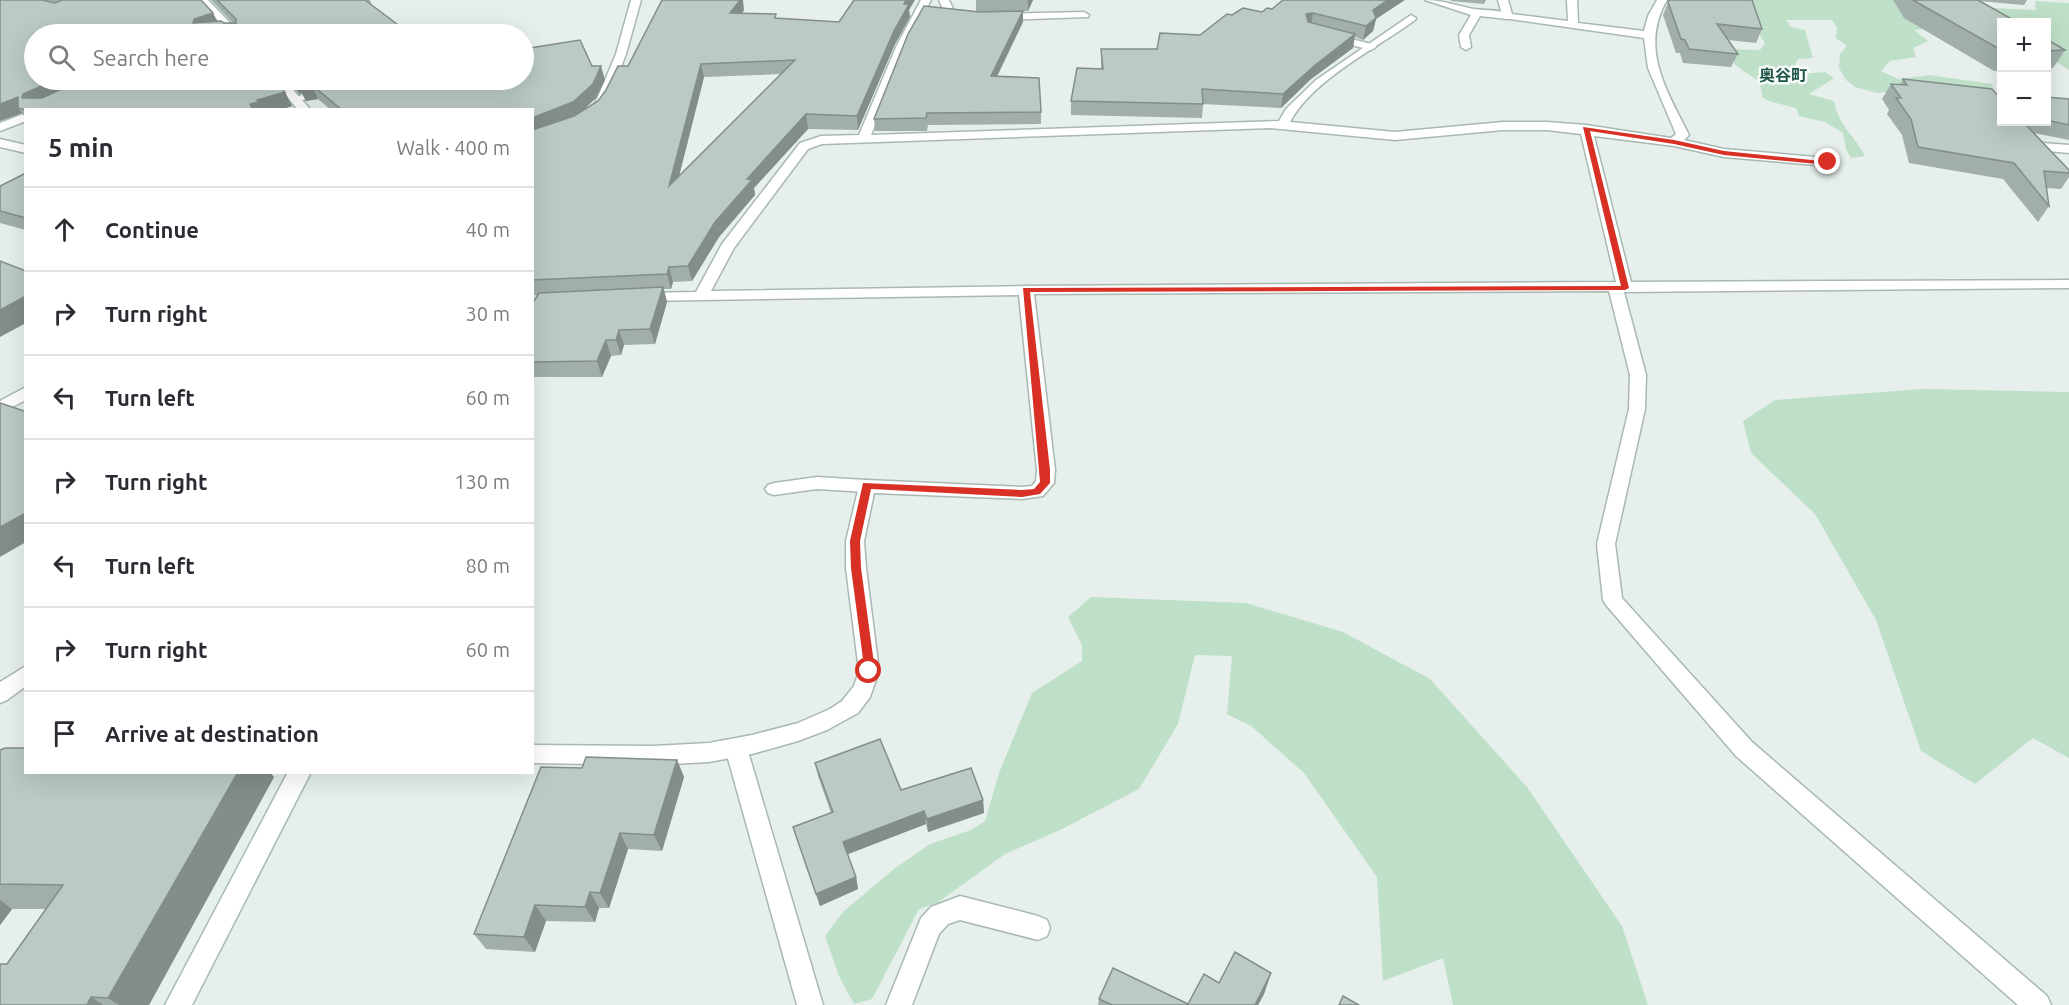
<!DOCTYPE html>
<html lang="en">
<head>
<meta charset="utf-8">
<style>
	:root { --surface:#fff; --page:#f7f7f7; --text:#2b2b33; --muted:#7c7c81; --line:#e1e1e2 }
	body { margin:0; font-family:Ubuntu,"Noto Sans JP",sans-serif; background:var(--page); color:var(--text) }
	.controls { position:absolute; right:18px; top:18px; display:grid; overflow:hidden; border-radius:0px; box-shadow:0 6px 24px #0002 }
	.controls button { width:54px; height:54px; display:grid; place-items:center; padding:0; border:0; border-bottom:2px solid var(--line); background:var(--surface); color:var(--text); font:30px sans-serif }
	.stop { position:absolute; width:18px; height:18px; margin:-14px; border:4px solid #d93025; border-radius:50%; background:#fff }
	.stop.end { background:#d93025; border-color:#fff; box-shadow:0 2px 6px #0008 }
	.list { margin:0; padding:0; list-style:none }
	h2 { display:flex; justify-content:space-between; align-items:center; height:78px; margin:0; padding:0 24px; font-size:26px }
	h2 small { font-size:20px; font-weight:400; color:var(--muted) }
	.list li { display:grid; grid-template-columns:39px 1fr auto; gap:18px; align-items:center; box-sizing:border-box; height:84px; padding:0 24px; border-top:2px solid var(--line) }
	.list b { display:block; font-size:22px; white-space:nowrap }
	.list em { font-size:20px; font-style:normal; color:var(--muted) }
	.icon { flex:none; width:33px; height:33px; fill:none; stroke:currentColor; stroke-width:2; stroke-linecap:round; stroke-linejoin:round }
	.map { position:relative; flex:none; width:2069px; height:1005px; overflow:hidden }
	.search { position:absolute; background:var(--surface); box-shadow:0 6px 24px #0002; left:24px; top:24px; width:510px; height:66px; display:flex; align-items:center; gap:15px; box-sizing:border-box; padding:0 21px; border-radius:33px; color:var(--muted); font-size:22px }
	.panel { position:absolute; background:var(--surface); box-shadow:0 6px 24px #0002; left:24px; top:108px; width:510px; height:666px; border-radius:0px }
	.map>svg:first-child { display:block }
	.green { fill:#bfe0c8 }
	.lines { fill:none; stroke-linecap:round; stroke-linejoin:round }
	.lane-casing { stroke:#a8b8b2; stroke-width:3 }
	.street-casing { stroke:#a8b8b2; stroke-width:3 }
	.secondary-casing { stroke:#a4bbb3; stroke-width:3 }
	.lane { fill:#fff; fill-rule:evenodd }
	.street { fill:#fff; fill-rule:evenodd }
	.secondary { fill:#fff; fill-rule:evenodd }
	.wall { fill:#a1aea9; fill-rule:evenodd }
	.shaded-wall { fill:#838d89 }
	.building { fill:#bbcac4; stroke:#838d89; stroke-width:1.5; fill-rule:evenodd }
	.route { fill:#d93025 }
	.labels { text-anchor:middle; stroke-width:5; stroke-linejoin:round; paint-order:stroke }
	.far-quarter-label { font-size:16px; font-weight:bold; fill:#1f5548; stroke:#f7fbf9 }
</style>
</head>
<body>
<div class="map">
<svg width="2069" height="1005" viewBox="0 0 2069 1005">
	<rect width="100%" height="100%" fill="#e6efeb"/>
	<g class="green">
		<path d="M1753,0h149l30,5 104,5 -1,-9 34,2v67l-22,-14 -1,-34h-44l-88,8 14,11 -15,7 3,9 -26,4 -9,10 17,8 32,-4 62,9 10,38 3,4 -106,-35 -22,2 -22,-6 -9,-7 -7,-12 1,-14 7,-8 -11,-8 1,-10 -5,-8h-46l5,7 14,3 8,28 -15,1 -4,9 8,6 23,-2 9,6 -25,16 25,7c5,26 19,32 31,55l-14,2 -5,-9 -3,-16 -18,-11 -26,-6 -3,-8 -24,-6 -10,-5c0,-23 -16,-20 -28,-34 -3,-4 -5,-10 -7,-14l33,1 5,-7 -20,-30z"/>
		<polygon points="1923,389 2069,392 2069,758 2033,738 1975,784 1921,751 1876,620 1815,514 1751,453 1743,421 1775,400"/>
		<polygon points="1091,597 1246,603 1343,632 1430,679 1527,787 1622,926 1648,1005 1453,1005 1443,958 1383,981 1377,877 1304,773 1251,726 1227,714 1232,656 1195,655 1178,724 1139,789 1060,830 1005,854 937,903 919,909 872,999 854,1004 839,976 825,936 843,912 894,869 930,844 971,830 985,821 999,773 1032,693 1082,661 1082,645 1068,617"/>
	</g>
	<g class="lines">
		<g class="lane-casing">
			<g id="lane">
				<path d="M1425,0c18,0 32,6 49,9 12,2 29,0 38,7l-5,3 -27,-3 -11,19 2,12 -5,3 -5,-3 -2,-12 12,-20z"/>
				<polygon points="1332,34 1375,45 1376,47 1371,50 1328,39 1328,35"/>
				<polygon points="347,80 363,80 300,101 292,101 290,99"/>
				<polygon points="817,477 866,480 872,482 875,486 872,490 866,492 817,489 774,495 768,493 765,489 768,485 774,483"/>
				<polygon points="736,739 744,741 747,748 823,1005 797,1005 725,748 728,741"/>
				<polygon points="960,896 1038,916 1047,920 1050,928 1047,936 1038,940 960,920 948,924 939,934 912,1005 886,1005 921,918 931,907"/>
			</g>
		</g>
		<g class="street-casing">
			<g id="street">
				<polygon points="631,0 641,0 626,54 606,106 600,110 596,108 594,106 616,54"/>
				<path d="M921,0h10l-24,45 -36,90 408,-14 7,-12 30,-29 95,-65 5,3 -1,2c-38,28 -103,60 -125,102l105,10 108,-10h44l39,3 85,13 5,-4 -28,-66 -4,-30 -141,-20 -5,-18h10l4,14 56,7 -1,-21h10l1,23 66,8 4,-15 9,-16h10c-28,48 0,91 22,135l-5,5 40,9 104,9 6,4 -6,4 -104,-9 -50,-11 -80,-10 37,146 438,-2v8l-445,4 22,83 -1,34 -30,135 7,54 130,144 295,254 4,9h-33l-282,-249 -130,-151 -3,-5 -6,-56 32,-135 1,-34 -21,-84 -575,3 21,176 -1,13 -11,13 -21,3 -148,-6 -10,48 2,27 13,103 -9,26 -12,16 -31,17 -29,11 -46,13 -43,8 -56,3 -121,-2v-18l121,1 56,-3 43,-8 46,-12 32,-14 12,-8 12,-15 5,-15 -13,-103v-27l14,-59 6,-2 156,7 10,-1 4,-5 1,-11 -18,-175 -377,6 -7,-4 7,-4 54,-1 26,-48 78,-101 21,-7 38,-1 38,-90zM1270,128l125,12 108,-10h44l34,4 35,148 -590,4 -315,5 23,-43 74,-99 14,-5z"/>
				<polygon points="939,0 949,0 954,11 972,16 967,19 946,16"/>
				<polygon points="1084,12 1089,15 1088,17 1000,20 995,17 1000,14"/>
				<polygon points="26,113 26,121 0,131 0,123"/>
				<polygon points="0,139 26,145 26,153 0,147"/>
				<polygon points="2042,143 2069,145 2069,153 2038,150 2036,147 2038,144"/>
				<polygon points="26,387 26,400 0,413 0,401"/>
				<polygon points="26,666 26,686 7,700 0,703 0,682"/>
			</g>
		</g>
		<g class="secondary-casing">
			<g id="secondary">
				<polygon points="197,0 208,0 241,34 231,34"/>
				<polygon points="273,80 284,80 311,110 298,110"/>
				<polygon points="288,772 311,772 192,1005 165,1005"/>
			</g>
		</g>
		<use href="#lane" class="lane"/>
		<use href="#street" class="street"/>
		<use href="#secondary" class="secondary"/>
	</g>
	<g class="wall">
		<polygon points="0,0 201,0 217,21 224,23 233,23 211,0 370,0 372,6 410,34 34,34 34,80 285,92 292,106 280,110 26,110 26,119 22,113 0,121"/>
		<polygon points="976,0 1033,0 1028,11 1023,11 1023,22 997,77 1041,112 1041,124 928,125 927,131 875,131 874,119 976,11"/>
		<polygon points="1283,0 1376,19 1373,31 1363,40 1355,37 1353,48 1311,79 1281,108 1203,104 1202,118 1071,115 1071,101 1101,69 1101,49 1157,49 1200,35 1232,15 1262,12 1272,9"/>
		<polygon points="1451,0 1486,0 1484,4 1451,1"/>
		<polygon points="1669,0 1762,29 1756,43 1728,40 1738,54 1731,67 1683,63 1680,53 1676,53 1663,15"/>
		<polygon points="1893,0 2027,0 2024,5 1979,1 2001,22 2001,71 1994,71 1904,18"/>
		<path d="M744,10l-2,4 35,4 62,4 70,-12 1,7 -15,27 -37,86 -50,-1 -54,59 1,7 -36,42 -27,44 -19,1 -2,7h-7l3,13 -12,42 -31,1 -3,10 -10,1 -9,21h-70v-73l5,-8 -5,-2v-184h-201l-13,-11 -12,2 -4,-8 -3,1 -12,-14h237l68,-14 13,14 -9,18 -13,12 15,-9 30,-35zM781,74l-102,102 25,-99z"/>
		<polygon points="2046,39 2065,50 2053,68 2046,69"/>
		<polygon points="1903,79 2001,122 2046,122 2046,97 2069,99 2069,140 2034,133 2069,170 2069,177 2061,189 2046,188 2049,206 2038,222 2003,179 1909,163 1902,135 1887,114 1889,110 1882,99 1891,84 1900,85"/>
		<polygon points="26,173 26,230 0,223 0,186"/>
		<polygon points="0,750 274,777 149,1005 0,1005 7,964 46,909 12,909 0,925"/>
		<polygon points="677,760 684,777 662,851 628,849 609,908 599,908 595,922 546,921 535,952 486,949 474,934 582,768"/>
		<polygon points="815,763 901,790 983,800 984,813 928,832 926,824 847,854 856,877 858,889 820,906 793,827 831,813 818,776"/>
		<polygon points="1271,973 1264,994 1258,1005 1098,1005 1099,999 1188,1004 1219,983"/>
	</g>
	<g class="shaded-wall">
		<polygon points="740,0 743,0 744,10 733,26 730,13"/>
		<polygon points="906,0 915,0 909,10 910,17 895,44 858,130 857,116"/>
		<polygon points="1028,0 1033,0 1028,11"/>
		<polygon points="1388,0 1405,0 1376,19 1373,31 1363,40 1366,26 1373,10"/>
		<polygon points="1023,11 1023,22 991,88 991,76"/>
		<polygon points="213,13 220,26 193,23 194,19"/>
		<polygon points="1313,13 1311,26 1304,28 1306,14"/>
		<polygon points="1355,34 1353,48 1311,79 1281,108 1283,94 1314,66"/>
		<polygon points="701,64 704,77 673,200 669,186"/>
		<polygon points="601,66 605,80 596,98 577,116 532,134 532,118"/>
		<polygon points="55,80 93,80 32,110 22,98 23,94"/>
		<polygon points="293,80 341,80 312,85 318,99 306,101 302,93 299,94"/>
		<polygon points="285,92 292,106 280,110 253,110 250,104 257,100"/>
		<polygon points="18,97 18,108 22,113 0,121 0,104"/>
		<polygon points="806,114 808,129 754,188 755,195 719,237 692,281 688,266 715,222 747,179"/>
		<polygon points="669,267 673,282 671,289 667,274"/>
		<polygon points="663,287 667,302 655,344 650,329"/>
		<polygon points="26,296 26,323 0,337 0,310"/>
		<polygon points="619,330 624,345 621,355 616,340"/>
		<polygon points="606,340 611,356 602,377 597,361"/>
		<polygon points="26,513 26,542 0,557 0,527"/>
		<polygon points="677,760 684,777 662,851 654,835"/>
		<polygon points="238,772 270,772 274,777 149,1005 119,1005 108,998"/>
		<polygon points="983,800 984,813 928,832 927,819"/>
		<polygon points="924,811 926,824 846,855 843,842"/>
		<polygon points="620,833 628,849 609,908 600,893"/>
		<polygon points="856,877 858,889 820,906 816,894"/>
		<polygon points="590,892 599,908 595,922 585,907"/>
		<polygon points="0,900 12,909 0,925"/>
		<polygon points="535,905 546,921 535,952 524,937"/>
		<polygon points="1271,973 1264,994 1258,1005 1255,1005"/>
		<polygon points="91,997 103,1005 87,1005"/>
	</g>
	<g class="building">
		<polygon points="0,0 42,0 55,3 62,0 201,0 213,13 194,19 193,23 221,21 224,23 236,23 236,19 217,0 365,0 410,34 34,34 34,80 55,80 23,94 22,98 42,98 81,80 274,80 285,92 257,100 259,102 250,104 253,110 26,110 18,108 18,97 0,104"/>
		<path d="M662,0h78l-10,13 46,1 -1,4 64,4 15,-22h52l-2,4h5l-15,27 -37,85 -51,-2 -59,65 5,1 -37,42 -27,44 -19,1 -2,7 -135,6v-150l42,-14 24,-15 8,-11 12,-24h10zM795,60l-126,126 32,-122z"/>
		<polygon points="1283,0 1388,0 1373,10 1376,18 1366,26 1313,13 1306,14 1308,22 1355,34 1314,66 1283,94 1202,89 1203,104 1071,101 1077,68 1103,69 1101,49 1157,49 1160,33 1200,35 1227,14 1232,15 1243,8 1262,12 1267,8 1272,9"/>
		<polygon points="1669,0 1752,0 1762,29 1717,24 1738,54 1689,49 1685,40 1681,39 1668,2"/>
		<polygon points="1913,0 1978,0 2017,22 2001,22 2001,50"/>
		<polygon points="924,6 980,12 1023,11 991,76 1039,78 1041,112 927,113 926,118 874,119 908,34"/>
		<polygon points="2046,39 2065,50 2046,51"/>
		<polygon points="580,40 592,66 601,66 593,84 573,102 532,118 532,110 342,110 312,85 300,88 324,80 524,80 524,49"/>
		<polygon points="1903,79 1992,89 2001,99 2001,122 2023,122 2069,170 2069,173 2044,171 2049,206 2014,163 1918,147 1911,119 1896,98 1901,98 1891,84 1907,85"/>
		<polygon points="2046,97 2069,99 2069,125 2046,120"/>
		<polygon points="26,173 26,218 0,211 0,186"/>
		<polygon points="0,261 26,271 26,296 0,310"/>
		<polygon points="663,287 650,329 619,330 616,340 606,340 597,361 532,362 532,304 539,293"/>
		<polygon points="0,403 24,411 26,410 26,513 0,527"/>
		<polygon points="880,739 901,790 971,768 983,800 927,819 924,811 843,842 856,877 816,894 793,827 833,812 815,763"/>
		<polygon points="5,748 26,748 26,772 238,772 108,998 91,997 87,1005 0,1005 0,964 7,964 63,885 0,884 0,750"/>
		<polygon points="586,757 677,760 654,835 620,833 600,893 590,892 585,907 535,905 524,937 474,934 541,767 582,768"/>
		<polygon points="1235,952 1271,973 1255,1005 1112,1005 1099,999 1113,968 1188,1004 1204,974 1219,983"/>
		<polygon points="1343,996 1359,1005 1339,1005"/>
	</g>
	<polygon class="route" points="1583,127 1674,140 1724,151 1831,162 1828,165 1724,155 1674,144 1590,131 1629,288 1625,290 1030,292 1050,470 1050,483 1040,494 1022,497 871,489 860,541 861,568 875,671 869,676 865,674 851,568 850,541 863,483 1022,490 1034,489 1040,482 1023,288 1621,286"/>
	<g class="labels">
		<g class="far-quarter-label">
			<text x="1783" y="81">奥谷町</text>
		</g>
	</g>
</svg>
<div class="controls">
<button>+</button>
<button>−</button>
</div>
<div class="stop" style="left:869px;top:671px"></div>
<div class="stop end" style="left:1828px;top:162px"></div>
<div class="search"><svg class="icon" aria-label="search" viewBox="0 0 24 24"><circle cx="10" cy="10" r="6"/><path d="M15 15l6 6"/></svg>Search here</div>
<section class="panel">
<h2>5 min<small>Walk · 400 m</small></h2>
<ul class="list">
<li><svg class="icon" aria-label="ahead" viewBox="0 0 24 24"><path d="M12 20V5M6 11l6-6 6 6"/></svg><div><b>Continue</b></div><em>40 m</em></li>
<li><svg class="icon" aria-label="right" viewBox="0 0 24 24"><path d="M7 20v-9h11M14 6l5 5-5 5"/></svg><div><b>Turn right</b></div><em>30 m</em></li>
<li><svg class="icon" aria-label="left" viewBox="0 0 24 24"><path d="M17 20v-9H6M10 6l-5 5 5 5"/></svg><div><b>Turn left</b></div><em>60 m</em></li>
<li><svg class="icon" aria-label="right" viewBox="0 0 24 24"><path d="M7 20v-9h11M14 6l5 5-5 5"/></svg><div><b>Turn right</b></div><em>130 m</em></li>
<li><svg class="icon" aria-label="left" viewBox="0 0 24 24"><path d="M17 20v-9H6M10 6l-5 5 5 5"/></svg><div><b>Turn left</b></div><em>80 m</em></li>
<li><svg class="icon" aria-label="right" viewBox="0 0 24 24"><path d="M7 20v-9h11M14 6l5 5-5 5"/></svg><div><b>Turn right</b></div><em>60 m</em></li>
<li><svg class="icon" aria-label="arrive" viewBox="0 0 24 24"><path d="M6 21V4h12l-3 4 3 4H6"/></svg><div><b>Arrive at destination</b></div></li>
</ul>
</section>
</div>
</body>
</html>
